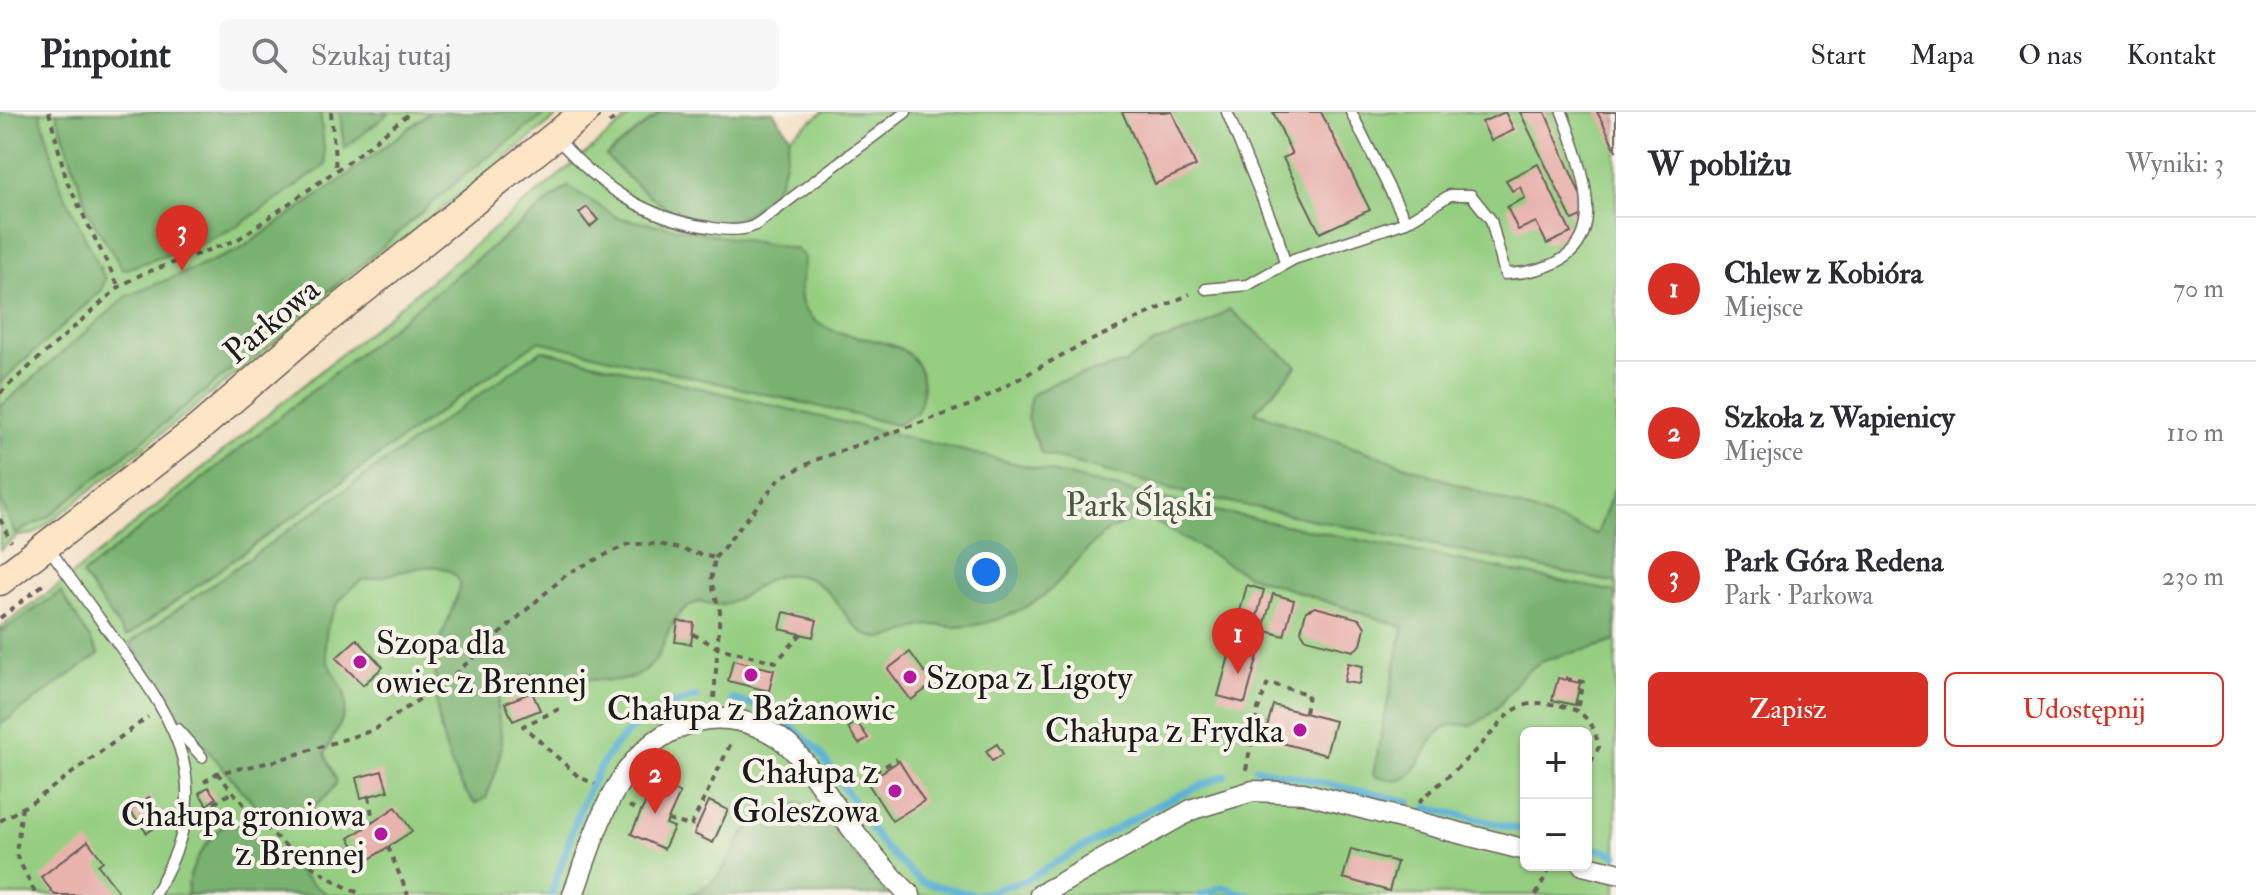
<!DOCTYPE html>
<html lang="pl">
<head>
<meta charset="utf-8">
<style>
	:root { --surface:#fff; --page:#f7f7f7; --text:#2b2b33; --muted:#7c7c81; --line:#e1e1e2; --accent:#d93025 }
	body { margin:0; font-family:"IM FELL Double Pica",serif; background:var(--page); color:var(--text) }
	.controls { position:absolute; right:24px; bottom:24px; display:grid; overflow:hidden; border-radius:12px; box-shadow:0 2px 6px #0004 }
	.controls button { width:72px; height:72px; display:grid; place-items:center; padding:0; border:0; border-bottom:2px solid var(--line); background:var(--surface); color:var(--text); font:40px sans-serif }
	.you { position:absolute; left:986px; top:460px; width:28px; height:28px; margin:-20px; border:6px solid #fff; border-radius:50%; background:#1a73e8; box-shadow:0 0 0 12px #1a73e833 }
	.badge { display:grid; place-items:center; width:52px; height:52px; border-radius:50%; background:var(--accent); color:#fff; font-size:26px; font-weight:700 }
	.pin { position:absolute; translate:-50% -66px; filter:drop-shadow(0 2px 4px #0008) }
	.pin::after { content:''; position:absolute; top:42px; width:28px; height:24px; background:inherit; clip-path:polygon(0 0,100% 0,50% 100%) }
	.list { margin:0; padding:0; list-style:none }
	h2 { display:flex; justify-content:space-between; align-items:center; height:104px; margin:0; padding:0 32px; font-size:34px }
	h2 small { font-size:26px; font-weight:400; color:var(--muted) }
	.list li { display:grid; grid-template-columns:52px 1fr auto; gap:24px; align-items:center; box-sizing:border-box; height:144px; padding:0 32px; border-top:2px solid var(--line) }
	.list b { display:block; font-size:30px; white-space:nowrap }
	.list p { margin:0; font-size:26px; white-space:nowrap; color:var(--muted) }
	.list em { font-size:26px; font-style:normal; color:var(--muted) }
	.actions { display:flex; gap:16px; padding:24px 32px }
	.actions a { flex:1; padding:18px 0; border:2px solid var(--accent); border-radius:12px; text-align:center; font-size:28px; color:var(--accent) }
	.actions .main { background:var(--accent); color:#fff }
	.icon { flex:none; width:44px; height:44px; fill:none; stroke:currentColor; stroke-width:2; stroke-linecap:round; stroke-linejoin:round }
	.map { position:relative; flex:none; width:1616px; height:783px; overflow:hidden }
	header { display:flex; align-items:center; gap:48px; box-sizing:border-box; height:112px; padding:0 40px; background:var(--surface); border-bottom:2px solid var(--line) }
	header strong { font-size:38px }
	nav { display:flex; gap:44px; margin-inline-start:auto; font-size:28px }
	.search { width:560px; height:72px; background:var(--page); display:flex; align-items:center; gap:20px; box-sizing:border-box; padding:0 28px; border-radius:12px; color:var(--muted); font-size:30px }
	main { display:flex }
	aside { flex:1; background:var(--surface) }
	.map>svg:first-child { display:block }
	.green { fill:#95ce81; stroke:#58754e; stroke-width:2; fill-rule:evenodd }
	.forest { fill:#78b16f; stroke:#4a6646; stroke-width:2 }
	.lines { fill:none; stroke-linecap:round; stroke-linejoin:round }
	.stream { stroke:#55aed2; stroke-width:7 }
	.building { fill:#e8b2ad }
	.lane-casing { stroke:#686158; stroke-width:13 }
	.street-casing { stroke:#686158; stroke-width:23 }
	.secondary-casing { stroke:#686158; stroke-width:31 }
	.path { stroke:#686158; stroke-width:4; stroke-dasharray:6 6; stroke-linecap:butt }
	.lane { stroke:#fff; stroke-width:10 }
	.street { stroke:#fff; stroke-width:20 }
	.secondary { stroke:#fde5c5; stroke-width:28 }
	.poi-dot { fill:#b5179e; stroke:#f7f3e8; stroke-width:3 }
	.labels { text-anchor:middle; stroke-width:8; stroke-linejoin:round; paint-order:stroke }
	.street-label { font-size:34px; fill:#1c1c1c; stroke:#f7f3e8 }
	.park-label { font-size:34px; fill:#465a3f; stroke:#f7f3e8 }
	.poi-label { font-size:34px; fill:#1c1c1c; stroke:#f7f3e8; text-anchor:end }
</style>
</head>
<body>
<header>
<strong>Pinpoint</strong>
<div class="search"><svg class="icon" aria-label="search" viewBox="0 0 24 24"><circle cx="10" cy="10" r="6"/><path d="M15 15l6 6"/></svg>Szukaj tutaj</div>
<nav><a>Start</a><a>Mapa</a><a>O nas</a><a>Kontakt</a></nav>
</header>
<main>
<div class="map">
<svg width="1616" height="783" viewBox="0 0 1616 783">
	<rect width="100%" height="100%" fill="#f7f3e8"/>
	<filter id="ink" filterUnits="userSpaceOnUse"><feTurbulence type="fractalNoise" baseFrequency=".0125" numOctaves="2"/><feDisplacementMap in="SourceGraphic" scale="16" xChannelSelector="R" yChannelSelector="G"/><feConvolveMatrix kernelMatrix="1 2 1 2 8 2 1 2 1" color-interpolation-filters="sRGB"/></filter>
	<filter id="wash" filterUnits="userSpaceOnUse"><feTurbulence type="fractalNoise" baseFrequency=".006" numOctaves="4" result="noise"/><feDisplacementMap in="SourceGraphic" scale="32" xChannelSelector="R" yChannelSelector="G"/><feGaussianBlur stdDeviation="1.8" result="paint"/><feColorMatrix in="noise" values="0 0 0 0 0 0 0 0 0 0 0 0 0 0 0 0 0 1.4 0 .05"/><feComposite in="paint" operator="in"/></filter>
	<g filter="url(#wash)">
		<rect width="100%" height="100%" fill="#f4e1c7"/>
		<g class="green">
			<polygon points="0,0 563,0 77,389 34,422 18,424 0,438"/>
			<path d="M636,0h137l17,24 33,-24h793v783h-1616v-267l70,-51zM1526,621h60v132h-60z"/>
		</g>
		<g class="forest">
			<polygon points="4,0 40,0 61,75 105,167 102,178 0,271 0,2"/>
			<polygon points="56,0 320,0 326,53 238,114 202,131 123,158 89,102"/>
			<polygon points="340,0 390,0 344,37"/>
			<polygon points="430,0 548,0 463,64 371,145 48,405 15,422 0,387 0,295 127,184 239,138 341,68"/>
			<path d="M661,0h112l17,24c-4,15 -5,35 -12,48 -4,9 -14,16 -21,22 -55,47 -113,-12 -151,-50z"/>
			<path d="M568,74l50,32 177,31 9,7c1,18 -10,38 2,55 30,41 105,13 116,67 2,13 1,23 -6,35l-19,12 -359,-84 -412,296 -44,-62z"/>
			<polygon points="1229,197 1297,254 1255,300 1597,422 1616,372 1616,471 1191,382 1042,342 1027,307 1031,283 1056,270 1125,251 1154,231 1204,214"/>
			<path d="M542,238l664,159 410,83v48c-26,13 -60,11 -83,27 -27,19 -25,42 -63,59 -58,-14 -36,78 -97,49l30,-148 -156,-52 -97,-56c-54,-3 -73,55 -114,82 -24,15 -52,25 -80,26 -8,0 -17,-2 -25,-2 -19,1 -33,14 -52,13 -35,-1 -37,-56 -84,-63 -38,-6 -56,44 -94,26 -45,14 -25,55 -65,75 -35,17 -114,-22 -134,15 -10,17 1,36 -1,54 -1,19 -8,36 -15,53l-11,6c-32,-36 -47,-110 -36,-157 5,-22 17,-41 21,-64 -19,-35 -66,-4 -98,-3 -25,16 -44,50 -34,82 3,11 14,21 17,33 4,23 -13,40 -20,59l12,28c-15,25 -52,46 -79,27l-77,-90 -51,-76z"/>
			<polygon points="61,480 99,542 0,613 0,520"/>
			<path d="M802,691l22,13 63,79h-201c61,-16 37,-87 116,-92z"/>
			<path d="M226,711h15l75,64 14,8h-142c-3,-25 20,-57 38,-72z"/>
		</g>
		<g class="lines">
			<g class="stream">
				<polyline points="732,587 764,596 788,611 819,639 884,735 921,770 976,783 1024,769 1155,694 1225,663"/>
				<polyline points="1256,656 1410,690"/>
				<polyline points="1427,695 1526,719"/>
				<polyline points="1586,734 1616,742"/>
				<path d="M551,783c30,-85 44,-175 146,-198"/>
				<polyline points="1201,783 1223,775 1249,783"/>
			</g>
		</g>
		<g id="blocks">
			<g class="building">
				<polygon points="1122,0 1172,0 1196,54 1155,72"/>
				<polygon points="1273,0 1321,0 1370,98 1320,121 1283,46 1292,42"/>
				<polygon points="1505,0 1514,18 1491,29 1482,10"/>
				<polygon points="1520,0 1545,0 1588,101 1572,108"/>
				<polygon points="1597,0 1616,0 1616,39 1603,11"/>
				<polygon points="1538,52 1571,121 1547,132 1536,110 1518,118 1507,95 1525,86 1520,75 1512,79 1506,68"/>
				<polygon points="587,95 598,108 590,115 579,101"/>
				<polygon points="1247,473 1264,478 1256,508 1239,503"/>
				<polygon points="1273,482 1294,488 1284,524 1263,518"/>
				<polygon points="1315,495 1360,507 1365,515 1361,533 1353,539 1306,527 1301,519 1306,499"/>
				<polygon points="784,500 817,508 813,525 780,517"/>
				<polygon points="678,509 694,511 691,532 675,530"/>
				<polygon points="357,527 383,555 363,573 336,546"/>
				<polygon points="1232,533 1259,540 1245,591 1218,584"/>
				<polygon points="910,540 933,572 911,588 888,557"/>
				<polygon points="733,548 774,558 769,579 728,569"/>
				<polygon points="1348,551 1363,554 1359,572 1344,570"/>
				<polygon points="1558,566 1580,571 1575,593 1552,588"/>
				<polygon points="532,580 540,598 513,609 505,591"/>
				<polygon points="1273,593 1335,609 1326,643 1264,626"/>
				<polygon points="857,610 868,626 859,632 848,616"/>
				<polygon points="997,632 1003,642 992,649 986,639"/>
				<polygon points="899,649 924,689 892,709 867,670"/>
				<polygon points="382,659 388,679 361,686 356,666"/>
				<polygon points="655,669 680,681 666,712 674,715 664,737 631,722"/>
				<polygon points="208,675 216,686 207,693 199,681"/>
				<polygon points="149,685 165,708 147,721 130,699"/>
				<polygon points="709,689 728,698 713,731 694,722"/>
				<polygon points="396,695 412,719 365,750 349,726"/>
				<polygon points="88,729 103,749 98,753 121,783 55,783 41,765"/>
				<polygon points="1351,737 1397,750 1389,779 1343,766"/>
			</g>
		</g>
	</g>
	<g filter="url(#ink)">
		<use href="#blocks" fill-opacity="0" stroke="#686158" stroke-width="2"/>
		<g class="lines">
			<g class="lane-casing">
				<g id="lane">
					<polyline points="1227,0 1278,125 1285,151"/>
					<path d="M556,25c42,48 88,81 152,90 14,3 29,5 43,0 7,-3 14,-9 21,-14l134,-101"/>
					<path d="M1406,110l44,-27h21l20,25 14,54c111,-6 87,-82 57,-162"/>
					<polyline points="1206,177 1248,173 1294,147 1406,110 1351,0"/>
					<path d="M47,434c23,31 45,63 68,94 66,88 103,150 39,255"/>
					<polyline points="177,617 202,645"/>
				</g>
			</g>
			<g class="street-casing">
				<g id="street">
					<polyline points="1583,753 1616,761"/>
					<path d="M573,783c24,-67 46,-154 124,-174 27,-7 58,1 81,16 24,16 41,47 58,70 23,32 46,61 74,88"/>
					<polyline points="1040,783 1193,697 1253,679 1303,681 1526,738"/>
				</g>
			</g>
			<g class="secondary-casing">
				<polyline id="secondary" points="0,469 199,316 309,221 585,0"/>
			</g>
			<g class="path">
				<polyline points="49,0 67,70 119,175"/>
				<polyline points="331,0 336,58"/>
				<polyline points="609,11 622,0"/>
				<polyline points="0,281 119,175 142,162 237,128 348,50 411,0"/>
				<polyline points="0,407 11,430"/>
				<polyline points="715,446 780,366 818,347 973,292 1075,236 1190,182"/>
				<polyline points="0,506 44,472"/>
				<polyline points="693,522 718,536 776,550 801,522"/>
				<polyline points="1566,567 1583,570 1577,597"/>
				<polyline points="559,597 523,614 579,665 595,672"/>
				<polyline points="1246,658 1258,597 1268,571 1308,582 1305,601"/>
				<path d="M217,661c43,52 84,95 146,122"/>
				<polyline points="842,664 860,669 897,647"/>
				<polyline points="204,670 217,661 272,650 374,618 449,567 568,461 628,432 659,432 715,446 711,469 720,499 714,587"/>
				<polyline points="369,684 373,710"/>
				<path d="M1419,690c19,-17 38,-33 56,-51 32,-32 37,-58 91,-44 21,5 28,20 33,40l-13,23"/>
				<polyline points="629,694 641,700"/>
				<polyline points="22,695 16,742 36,783"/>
				<polyline points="204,698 232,680"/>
				<polyline points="668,708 691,714 731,631"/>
				<polyline points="0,709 34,689 148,605"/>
				<polyline points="388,735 408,783"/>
				<polyline points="1536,783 1551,753"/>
			</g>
			<use href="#lane" class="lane"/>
			<use href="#street" class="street"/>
			<use href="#secondary" class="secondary"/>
		</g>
	</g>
	<g class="poi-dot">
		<circle cx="360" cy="550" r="8"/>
		<circle cx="751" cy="563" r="8"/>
		<circle cx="910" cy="565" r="8"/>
		<circle cx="1300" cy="618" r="8"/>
		<circle cx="895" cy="679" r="8"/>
		<circle cx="381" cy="722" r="8"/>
	</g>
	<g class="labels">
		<g class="street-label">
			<text transform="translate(271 208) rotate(-40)" y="12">Parkowa</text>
		</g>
		<g class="park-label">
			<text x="1139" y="404">Park Śląski</text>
		</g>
		<g class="poi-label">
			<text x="376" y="542" text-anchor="start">Szopa dla<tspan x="376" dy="39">owiec z Brennej</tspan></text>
			<text x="926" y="577" text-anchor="start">Szopa z Ligoty</text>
			<text x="751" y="608" text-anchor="middle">Chałupa z Bażanowic</text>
			<text x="1284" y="630">Chałupa z Frydka</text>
			<text x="879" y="671">Chałupa z<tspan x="879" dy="39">Goleszowa</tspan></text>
			<text x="365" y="714">Chałupa groniowa<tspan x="365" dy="39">z Brennej</tspan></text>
		</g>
	</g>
</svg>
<div class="controls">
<button>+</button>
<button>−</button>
</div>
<div class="you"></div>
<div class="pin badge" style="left:1238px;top:562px">1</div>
<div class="pin badge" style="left:655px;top:702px">2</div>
<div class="pin badge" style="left:182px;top:159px">3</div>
</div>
<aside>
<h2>W pobliżu<small>Wyniki: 3</small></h2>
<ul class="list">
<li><span class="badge">1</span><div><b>Chlew z Kobióra</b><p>Miejsce</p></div><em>70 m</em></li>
<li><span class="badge">2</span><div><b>Szkoła z Wapienicy</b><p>Miejsce</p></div><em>110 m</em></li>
<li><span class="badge">3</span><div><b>Park Góra Redena</b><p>Park · Parkowa</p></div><em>230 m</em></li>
</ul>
<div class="actions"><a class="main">Zapisz</a><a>Udostępnij</a></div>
</aside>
</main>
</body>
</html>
